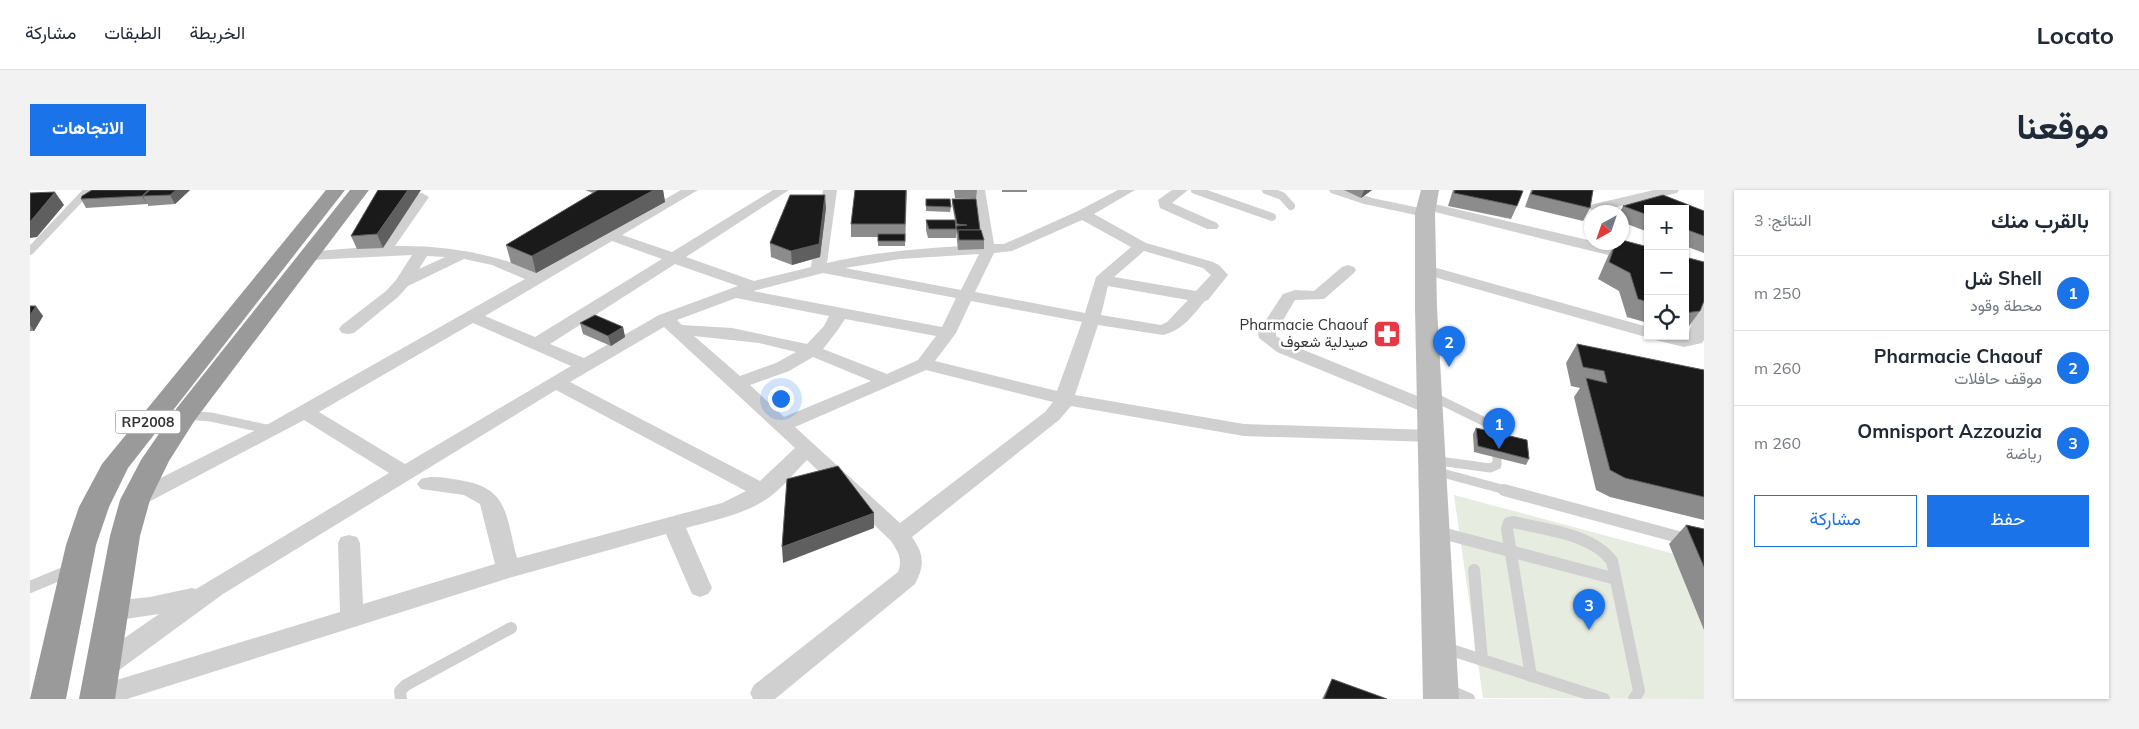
<!DOCTYPE html>
<html lang="ar">
<head>
<meta charset="utf-8">
<style>
	:root { --surface:#fff; --page:#f2f2f3; --text:#1f2937; --muted:#747a83; --line:#e0e1e3; --accent:#1a73e8 }
	body { margin:0; font-family:Mulish,Vazirmatn,sans-serif; background:var(--page); color:var(--text); direction:rtl }
	.controls { position:absolute; right:15px; top:15px; display:grid; overflow:hidden; border-radius:0px; box-shadow:0 1px 4px #0004 }
	.controls button { width:45px; height:45px; display:grid; place-items:center; padding:0; border:0; border-bottom:1px solid var(--line); background:var(--surface); color:var(--text); font:25px sans-serif }
	.compass { position:absolute; left:1554px; top:15px; width:45px; height:45px; border-radius:50%; background:var(--surface); box-shadow:0 1px 4px #0004; rotate:220deg }
	.you { position:absolute; left:750px; top:208px; width:18px; height:18px; margin:-12px; border:4px solid #fff; border-radius:50%; background:#1a73e8; box-shadow:0 0 0 8px #1a73e833 }
	.badge { display:grid; place-items:center; width:32px; height:32px; border-radius:50%; background:var(--accent); color:#fff; font-size:16px; font-weight:700 }
	.pin { position:absolute; translate:-50% -41px; filter:drop-shadow(0 1px 2px #0008) }
	.pin::after { content:''; position:absolute; top:26px; width:18px; height:15px; background:inherit; clip-path:polygon(0 0,100% 0,50% 100%) }
	.list { margin:0; padding:0; list-style:none }
	h2 { display:flex; justify-content:space-between; align-items:center; height:65px; margin:0; padding:0 20px; font-size:21px }
	h2 small { font-size:16px; font-weight:400; color:var(--muted) }
	.list li { display:grid; grid-template-columns:32px 1fr auto; gap:15px; align-items:center; box-sizing:border-box; height:75px; padding:0 20px; border-top:1px solid var(--line) }
	.list b { display:block; font-size:19px; white-space:nowrap }
	.list p { margin:0; font-size:16px; white-space:nowrap; color:var(--muted) }
	.list em { font-size:16px; font-style:normal; color:var(--muted) }
	.actions { display:flex; gap:10px; padding:15px 20px }
	.actions a { flex:1; padding:11px 0; border:1px solid var(--accent); border-radius:0px; text-align:center; font-size:18px; color:var(--accent) }
	.actions .main { background:var(--accent); color:#fff }
	.icon { flex:none; width:28px; height:28px; fill:none; stroke:currentColor; stroke-width:2; stroke-linecap:round; stroke-linejoin:round }
	.map { position:relative; flex:none; width:1674px; height:509px; overflow:hidden; direction:ltr; border-radius:0px }
	header { display:flex; align-items:center; gap:30px; box-sizing:border-box; height:70px; padding:0 25px; background:var(--surface); border-bottom:1px solid var(--line) }
	header strong { font-size:24px }
	nav { display:flex; gap:28px; margin-inline-start:auto; font-size:18px }
	.intro { display:flex; align-items:center; justify-content:space-between; box-sizing:border-box; height:120px; padding:0 30px }
	h1 { margin:0; font-size:35px }
	.button { padding:12px 22px; border-radius:0px; background:var(--accent); color:#fff; font-size:18px; font-weight:700 }
	main { display:flex; gap:30px; padding:0 30px }
	aside { flex:1; background:var(--surface); border-radius:0px; box-shadow:0 1px 4px #0004 }
	.map>svg:first-child { display:block }
	.green { fill:#e6ecdf }
	.lines { fill:none; stroke-linecap:round; stroke-linejoin:round }
	.lane-far2 { stroke:#d0d0d0; stroke-width:8 }
	.lane-far1 { stroke:#d0d0d0; stroke-width:9 }
	.lane { stroke:#d0d0d0; stroke-width:12 }
	.street { fill:#d0d0d0; fill-rule:evenodd }
	.secondary { fill:#bdbdbd; fill-rule:evenodd }
	.highway { fill:#9a9a9a; fill-rule:evenodd }
	.wall { fill:#8c8c8c }
	.shaded-wall { fill:#5f5f5f }
	.building { fill:#1a1a1a; stroke:#5f5f5f }
	.labels { text-anchor:middle; stroke-width:5; stroke-linejoin:round; paint-order:stroke }
	.shield { fill:#fff; stroke:#707070; stroke-width:1 }
	.shield-label { font-size:14px; font-weight:bold; fill:#333 }
	.poi-label { font-size:15px; fill:#333; stroke:#fff; text-anchor:end }
</style>
</head>
<body>
<header>
<strong>Locato</strong>
<nav><a>الخريطة</a><a>الطبقات</a><a>مشاركة</a></nav>
</header>
<div class="intro"><h1>موقعنا</h1><a class="button">الاتجاهات</a></div>
<main>
<aside>
<h2>بالقرب منك<small>النتائج: 3</small></h2>
<ul class="list">
<li><span class="badge">1</span><div><b>Shell شل</b><p>محطة وقود</p></div><em>250 m</em></li>
<li><span class="badge">2</span><div><b>Pharmacie Chaouf</b><p>موقف حافلات</p></div><em>260 m</em></li>
<li><span class="badge">3</span><div><b>Omnisport Azzouzia</b><p>رياضة</p></div><em>260 m</em></li>
</ul>
<div class="actions"><a class="main">حفظ</a><a>مشاركة</a></div>
</aside>
<div class="map">
<svg width="1674" height="509" viewBox="0 0 1674 509">
	<rect width="100%" height="100%" fill="#fff"/>
	<polygon class="green" points="1424,305 1674,372 1674,509 1453,508"/>
	<g class="lines">
		<g class="lane-far2">
			<polyline points="1165,0 1242,27"/>
			<polyline points="1236,0 1252,6 1261,16"/>
			<polyline points="0,61 58,0"/>
		</g>
		<g class="lane-far1">
			<polyline points="1400,205 1457,233 1462,238 1464,249"/>
			<polyline points="156,225 181,227 241,240"/>
			<polyline points="1402,270 1460,278 1467,275 1467,267"/>
			<polyline points="1405,281 1479,301"/>
		</g>
		<g class="lane">
			<polyline points="1474,300 1674,354"/>
			<polyline points="1408,342 1586,389"/>
			<polyline points="1444,380 1452,470"/>
			<polyline points="0,397 41,380"/>
			<polyline points="1415,458 1574,509"/>
			<path d="M1501,486l-24,-147 2,-6 5,-1c31,8 79,12 98,39l27,130 -5,8"/>
			<polyline points="1416,499 1439,509"/>
			<polyline points="371,509 370,501 376,495 481,438"/>
		</g>
		<g class="street">
			<path d="M651,0h17l-76,45 50,17 101,-62h16l-103,67 68,24 57,-14 12,-77h14l-10,73c51,-12 101,-15 153,-18l-9,-55h14l9,54h10l74,-33 40,-21h17l-41,24 52,29 67,19 6,3 9,10 -20,25 -3,1c-13,15 -22,29 -42,34l-65,-10 -23,70 169,29 188,6 7,1 3,5 -3,5 -7,1 -188,-6 -173,-30 -12,14 -147,117c12,17 13,28 3,47l-140,115h-22l-3,-6 4,-8 144,-113c5,-13 0,-20 -7,-31l-84,-81c-12,12 -23,26 -36,36 -24,18 -56,24 -85,32l26,60 -4,6 -8,3 -8,-3 -26,-60 -157,44 -382,121h-42l3,-10 9,-3 243,-74 -2,-69 3,-6 8,-2 8,2 3,6 3,61 132,-40 -15,-60 -16,-9 -43,-6 -4,-5 4,-5c12,-4 25,-1 38,1 51,8 46,35 58,78l205,-55 24,-12 -190,-101 -333,204 -112,82 -9,3 -9,-3 -4,-8 4,-8 66,-46 -47,7 -9,-3 -3,-7 3,-7 9,-3 38,-4 42,-9 4,1 193,-116 -85,-53 -161,85 -8,3 -8,-3 -3,-5 3,-5 143,-72 255,-144 -33,-14 -28,-6 -56,27 -10,11 -44,36 -6,1 -6,-1 -3,-4 3,-4 44,-34 10,-11 16,-25 -102,5 -5,-2 -3,-3 3,-3 75,-6 37,-52 5,-1 7,4 -34,49c50,-1 96,7 142,26zM1052,30l49,27 -35,30 -11,36 -110,-21 19,-39 18,-2zM582,51l50,18 -127,78 -50,-21zM1114,61l59,17 8,7 -15,16 -82,-14zM949,64l-18,36 -116,-22 55,-9zM397,66l18,1 -26,12zM645,74l63,22 -79,29 -75,43 -34,-14zM793,83l133,25 -14,29 -189,-36zM1078,96l80,14 -21,22 -6,3 -60,-10zM706,108l93,18 -5,10 -17,18 -75,-16 -50,-3 -5,-5zM941,111l111,21 -25,69 -122,-30 21,-28zM815,129l91,17 -18,24 -31,14 -64,-25 14,-18zM443,133l98,43 -166,98 -86,-52zM634,137l131,121 -35,33 -190,-99zM664,146l65,7 37,9 -20,11 -36,13zM783,167l58,24 -87,36 -34,-32 39,-14zM896,180l127,32 -8,10 -145,111 -105,-96z"/>
			<polygon points="1142,0 1158,0 1142,13 1187,33 1189,36 1187,39 1177,39 1130,18 1128,10"/>
			<polygon points="1299,0 1319,0 1342,8 1390,18 1391,13 1396,12 1558,50 1562,50 1562,52 1570,52 1618,65 1618,75 1401,21 1400,26 1395,27 1334,14 1301,3"/>
			<polygon points="1624,0 1649,0 1647,3 1565,22 1558,18 1560,15"/>
			<polygon points="1318,75 1324,77 1326,80 1324,83 1294,109 1265,110 1246,142 1246,146 1259,154 1407,214 1410,218 1407,222 1400,224 1393,222 1247,162 1229,148 1228,142 1253,104 1265,100 1284,101 1312,77"/>
			<polygon points="1396,75 1618,137 1618,146 1622,146 1612,146 1390,83 1388,80 1390,77"/>
			<polygon points="1674,112 1674,150 1672,153 1654,157 1625,150 1623,146 1658,146 1666,117 1668,113"/>
		</g>
		<polygon class="secondary" points="1391,0 1409,0 1405,23 1407,118 1429,509 1393,509 1385,118 1385,23"/>
		<g class="highway">
			<polygon points="296,0 315,0 98,278 79,317 66,355 36,509 0,509 36,355 49,317 72,274"/>
			<polygon points="320,0 339,0 165,230 139,271 120,310 110,346 85,509 49,509 80,346 90,310 111,270 146,219"/>
		</g>
	</g>
	<g class="wall">
		<polygon points="160,0 145,14 118,16 118,14 56,18 51,9"/>
		<polygon points="348,0 353,58 327,59 321,46"/>
		<polygon points="555,0 633,0 635,12 506,83 481,73 476,55 563,3"/>
		<polygon points="877,0 875,56 848,56 848,47 821,47 821,34"/>
		<polygon points="924,0 947,0 946,9 925,8"/>
		<rect x="972" y="0" width="25" height="2"/>
		<polygon points="1314,0 1342,0 1331,8"/>
		<polygon points="1423,0 1486,0 1487,16 1481,29 1418,16"/>
		<polygon points="1501,0 1563,0 1560,18 1553,31 1495,17"/>
		<polygon points="1633,5 1674,21 1674,63 1655,56 1655,19 1618,19 1618,42 1592,32 1592,22 1590,22 1593,16"/>
		<polygon points="896,9 921,17 920,22 896,21"/>
		<polygon points="922,9 950,40 954,50 954,59 928,60 926,41 926,48 898,48 896,40 896,30 925,30 922,14"/>
		<polygon points="796,18 790,67 762,75 741,67 740,53"/>
		<polygon points="1586,52 1592,52 1618,57 1618,133 1597,127 1589,101 1568,89 1578,66"/>
		<polygon points="1655,67 1670,121 1657,139 1655,140"/>
		<polygon points="0,116 13,126 4,141 0,141"/>
		<polygon points="550,133 593,137 595,147 581,156 553,144"/>
		<polygon points="1547,154 1674,180 1674,330 1580,307 1566,300 1544,207 1550,198 1541,196 1536,173"/>
		<polygon points="1446,238 1499,269 1496,275 1444,262 1443,244"/>
		<polygon points="1656,335 1674,339 1674,440 1639,354"/>
		<polygon points="1302,489 1357,509 1292,509"/>
	</g>
	<g class="shaded-wall">
		<polygon points="118,0 124,0 113,6 117,15 112,6"/>
		<polygon points="146,0 160,0 145,14 140,5"/>
		<polygon points="378,0 391,0 353,58 347,44"/>
		<polygon points="624,0 633,0 635,12 506,83 502,66"/>
		<polygon points="1334,0 1342,0 1331,8"/>
		<polygon points="25,2 34,15 7,47 0,48 0,32"/>
		<polygon points="795,5 796,18 790,67 762,75 761,61"/>
		<polygon points="6,116 13,126 4,141 0,135 0,125"/>
		<polygon points="593,137 595,147 581,156 578,146"/>
		<polygon points="844,323 844,338 753,373 752,357"/>
	</g>
	<g class="building">
		<polygon points="62,0 118,0 112,6 51,9 52,6"/>
		<polygon points="120,0 146,0 140,5 113,6"/>
		<polygon points="348,0 378,0 347,44 321,46"/>
		<polygon points="568,0 624,0 502,66 476,55"/>
		<polygon points="825,0 876,0 875,34 821,34"/>
		<polygon points="1425,0 1486,0 1493,1 1487,16 1424,3"/>
		<polygon points="1503,0 1563,0 1560,18 1501,4"/>
		<polygon points="25,2 0,32 0,3"/>
		<polygon points="760,5 795,5 789,54 761,61 740,53"/>
		<polygon points="1633,5 1674,21 1674,46 1655,39 1655,19 1618,19 1618,25 1593,16"/>
		<polygon points="896,9 920,9 921,17 896,16"/>
		<polygon points="922,9 946,9 950,40 928,40 928,43 926,36 937,35 927,34"/>
		<polygon points="896,30 925,30 926,39 899,39"/>
		<polygon points="928,40 951,40 954,50 929,50"/>
		<rect x="848" y="44" width="27" height="7"/>
		<polygon points="1592,50 1618,57 1618,112 1608,109 1600,83 1579,72 1586,52 1592,52"/>
		<polygon points="1655,67 1674,72 1674,111 1670,121 1655,123"/>
		<polygon points="0,116 6,116 0,125"/>
		<polygon points="565,125 593,137 578,146 550,133"/>
		<polygon points="1547,154 1674,180 1674,307 1595,288 1580,280 1556,188 1577,193 1574,181 1553,177"/>
		<polygon points="1446,238 1497,250 1499,269 1448,256"/>
		<polygon points="808,276 844,323 752,357 757,289"/>
		<polygon points="1656,335 1674,339 1674,377"/>
		<polygon points="1302,489 1357,509 1294,509"/>
	</g>
	<defs>
		<g id="pharmacy-square" transform="scale(1.4375)"><rect x="-9" y="-9" width="18" height="18" rx="4" fill="#e63946" stroke="#fff"/><path d="M-2-6h4v4h4v4h-4v4h-4v-4h-4v-4h4Z" fill="#fff"/></g>
	</defs>
	<g fill-rule="evenodd">
		<use href="#pharmacy-square" x="1357" y="144"/>
	</g>
	<g class="labels">
		<rect class="shield" x="85.5" y="220.5" width="65" height="23" rx="4"/>
		<g class="shield-label">
			<text x="118" y="237">RP2008</text>
		</g>
		<g class="poi-label">
			<text x="1338" y="140">Pharmacie Chaouf<tspan x="1338" dy="17">صيدلية شعوف</tspan></text>
		</g>
	</g>
</svg>
<div class="controls">
<button>+</button>
<button>−</button>
<button><svg class="icon" aria-label="locate" viewBox="0 0 24 24"><circle cx="12" cy="12" r="6"/><path d="M12 2v4M12 18v4M2 12h4M18 12h4"/></svg></button>
</div>
<svg class="compass" viewBox="-18 -18 36 36"><path d="M0-13l5 13h-10z" fill="#e53935"/><path d="M0 13l5-13h-10z" fill="#747a83"/></svg>
<div class="you"></div>
<div class="pin badge" style="left:1469px;top:259px">1</div>
<div class="pin badge" style="left:1419px;top:177px">2</div>
<div class="pin badge" style="left:1559px;top:440px">3</div>
</div>
</main>
</body>
</html>
